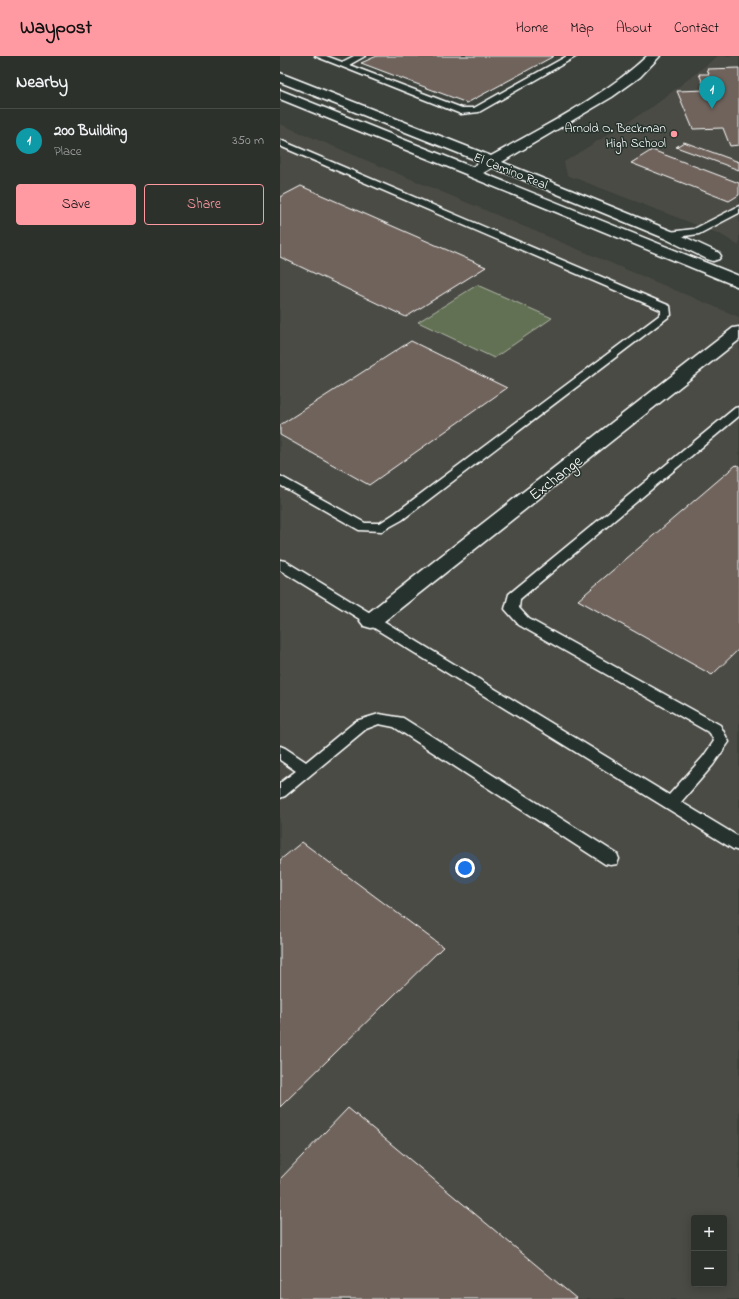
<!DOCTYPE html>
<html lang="en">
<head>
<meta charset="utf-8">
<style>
	:root { --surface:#2d312c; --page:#353934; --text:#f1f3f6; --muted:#a7a9a9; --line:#484c48; --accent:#ff9aa2 }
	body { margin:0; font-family:"Indie Flower",sans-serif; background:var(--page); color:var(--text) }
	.controls { position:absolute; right:12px; bottom:12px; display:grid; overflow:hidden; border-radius:4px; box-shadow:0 2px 10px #0003 }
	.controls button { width:36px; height:36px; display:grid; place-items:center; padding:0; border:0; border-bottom:1px solid var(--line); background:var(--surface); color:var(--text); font:20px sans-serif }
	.you { position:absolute; left:185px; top:812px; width:14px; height:14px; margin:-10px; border:3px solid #fff; border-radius:50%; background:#1a73e8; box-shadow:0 0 0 6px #1a73e833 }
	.badge { display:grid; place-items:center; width:26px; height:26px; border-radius:50%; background:var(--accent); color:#fff; font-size:13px; font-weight:700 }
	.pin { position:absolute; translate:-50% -33px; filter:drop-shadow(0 1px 2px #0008) }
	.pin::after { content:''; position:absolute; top:21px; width:14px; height:12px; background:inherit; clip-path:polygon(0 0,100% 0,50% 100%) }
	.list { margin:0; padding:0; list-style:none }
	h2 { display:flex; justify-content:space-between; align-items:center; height:52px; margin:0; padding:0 16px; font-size:17px }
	h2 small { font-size:13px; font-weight:400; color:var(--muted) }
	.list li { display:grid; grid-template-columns:26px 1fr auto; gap:12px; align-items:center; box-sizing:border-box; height:64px; padding:0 16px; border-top:1px solid var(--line) }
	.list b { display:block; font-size:15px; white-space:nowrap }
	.list p { margin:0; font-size:13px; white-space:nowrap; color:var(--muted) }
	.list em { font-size:13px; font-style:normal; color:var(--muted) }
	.actions { display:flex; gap:8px; padding:12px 16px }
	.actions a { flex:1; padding:9px 0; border:1px solid var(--accent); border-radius:4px; text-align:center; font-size:14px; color:var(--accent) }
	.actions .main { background:var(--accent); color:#111 }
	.map { position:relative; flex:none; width:459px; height:1243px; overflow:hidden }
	header { display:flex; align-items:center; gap:24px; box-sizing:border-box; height:56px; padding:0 20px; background:var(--accent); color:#111 }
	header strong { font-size:19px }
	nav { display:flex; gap:22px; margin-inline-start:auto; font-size:14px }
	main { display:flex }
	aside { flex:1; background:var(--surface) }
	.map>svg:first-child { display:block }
	.built { fill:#4b4b45; fill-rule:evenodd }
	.green { fill:#627153; stroke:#b0b8a9 }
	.building { fill:#6f635c; stroke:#fff }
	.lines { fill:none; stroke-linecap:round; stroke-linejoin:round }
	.service-casing { stroke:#fff; stroke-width:3 }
	.minor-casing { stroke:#fff; stroke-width:3 }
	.tertiary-casing { stroke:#fff; stroke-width:3 }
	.secondary-casing { stroke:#fff; stroke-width:3 }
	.service { fill:#26332d; fill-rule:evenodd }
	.minor { fill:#26332d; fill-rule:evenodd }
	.tertiary { fill:#26332d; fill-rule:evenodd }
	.secondary { fill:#26332d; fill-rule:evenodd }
	.poi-dot { fill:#ff9aa2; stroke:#26332d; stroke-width:1.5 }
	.labels { text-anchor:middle; stroke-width:3; stroke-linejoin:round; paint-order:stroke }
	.far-poi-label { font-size:13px; fill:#fff; stroke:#26332d; text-anchor:end }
	.far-street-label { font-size:13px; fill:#fff; stroke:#26332d }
	.street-label { font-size:16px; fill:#fff; stroke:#26332d }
</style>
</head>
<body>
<header>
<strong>Waypost</strong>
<nav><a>Home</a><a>Map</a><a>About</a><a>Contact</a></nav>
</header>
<main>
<aside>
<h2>Nearby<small></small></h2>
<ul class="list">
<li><span class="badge" style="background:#0f9aa8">1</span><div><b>200 Building</b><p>Place</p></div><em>350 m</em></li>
</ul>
<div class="actions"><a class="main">Save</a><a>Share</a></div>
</aside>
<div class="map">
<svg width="459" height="1243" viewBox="0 0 459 1243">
	<rect width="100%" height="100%" fill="#3c413b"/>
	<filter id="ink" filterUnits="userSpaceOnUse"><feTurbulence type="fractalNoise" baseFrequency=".025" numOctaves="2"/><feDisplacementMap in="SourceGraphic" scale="8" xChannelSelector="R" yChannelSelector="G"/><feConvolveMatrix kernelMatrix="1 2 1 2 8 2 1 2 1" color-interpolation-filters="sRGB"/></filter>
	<g filter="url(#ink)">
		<g class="built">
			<polygon points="438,0 459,0 459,190 440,178 287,119 284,106 375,49"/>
			<path d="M0,68l459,193v982h-459zM414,1162h30v66h-30z"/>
		</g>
		<polygon class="green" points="197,229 272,262 214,302 138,266"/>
		<g class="building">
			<polygon points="97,0 274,0 187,47 81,7"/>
			<polygon points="459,12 459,89 450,90 443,72 413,73 397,35 426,34 419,18 429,18 427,13"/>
			<polygon points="404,86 459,106 459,114 396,91"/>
			<polygon points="372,94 459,127 459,139 449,145 351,107"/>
			<polygon points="21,130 206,211 126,261 0,201 0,141"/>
			<polygon points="131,285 227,332 89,429 0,379 0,369"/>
			<polygon points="456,409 459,410 459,593 432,619 298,544"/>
			<polygon points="22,786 163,891 0,1051 0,804"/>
			<polygon points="68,1052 297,1243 0,1243 0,1123"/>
		</g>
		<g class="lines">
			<g class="service-casing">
				<g id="service">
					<polygon points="35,0 46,0 62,6 74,0 85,0 69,9 182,52 194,52 287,0 297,0 199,56 181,58"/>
					<polygon points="0,84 390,250 391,259 122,464 102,475 79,474 0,429 0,420 85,467 100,467 114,458 381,258 381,254 0,90"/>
					<polygon points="459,150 459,157 419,178 389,182 384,179 389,176 414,173"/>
					<polygon points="459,351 459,360 240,543 239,552 249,563 440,669 449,686 433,709 401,746 459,781 459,795 453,793 0,514 0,504 5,505 389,739 423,701 434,685 430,677 239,569 225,553 229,538 455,352"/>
					<polygon points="99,658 123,662 337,798 339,803 337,808 331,809 325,808 114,671 99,668 86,673 5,740 0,742 0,727 16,715 0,704 0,690 5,692 26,706 76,665"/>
				</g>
			</g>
			<g class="minor-casing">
				<polygon id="minor" points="459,271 459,284 98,570 91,572 84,570 80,565 84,560 453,272"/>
			</g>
			<g class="tertiary-casing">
				<g id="tertiary">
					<polygon points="212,102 394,176 439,197 441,200 439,203 433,205 427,203 384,182 207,109 205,106 207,103"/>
					<polygon points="193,113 459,220 459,231 188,120 186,117 188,114"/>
				</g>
			</g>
			<g class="secondary-casing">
				<path id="secondary" d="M367,0h13l-20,21 -28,20 -134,79 -5,1 -193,-78v-9l192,77 9,-5 -201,-80v-9l211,83c53,-30 111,-58 156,-100z"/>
			</g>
			<use href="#service" class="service"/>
			<use href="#minor" class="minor"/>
			<use href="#tertiary" class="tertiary"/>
			<use href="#secondary" class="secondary"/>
		</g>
	</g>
	<circle class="poi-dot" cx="394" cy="78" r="4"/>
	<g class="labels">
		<g class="far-poi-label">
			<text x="386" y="76">Arnold O. Beckman<tspan x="386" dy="15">High School</tspan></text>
		</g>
		<g class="far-street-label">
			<text transform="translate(231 114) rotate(22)" y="5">El Camino Real</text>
		</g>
		<g class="street-label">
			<text transform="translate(275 421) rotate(-38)" y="6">Exchange</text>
		</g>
	</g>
</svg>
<div class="controls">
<button>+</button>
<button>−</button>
</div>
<div class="you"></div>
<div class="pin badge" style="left:432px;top:53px;background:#0f9aa8">1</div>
</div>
</main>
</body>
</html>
